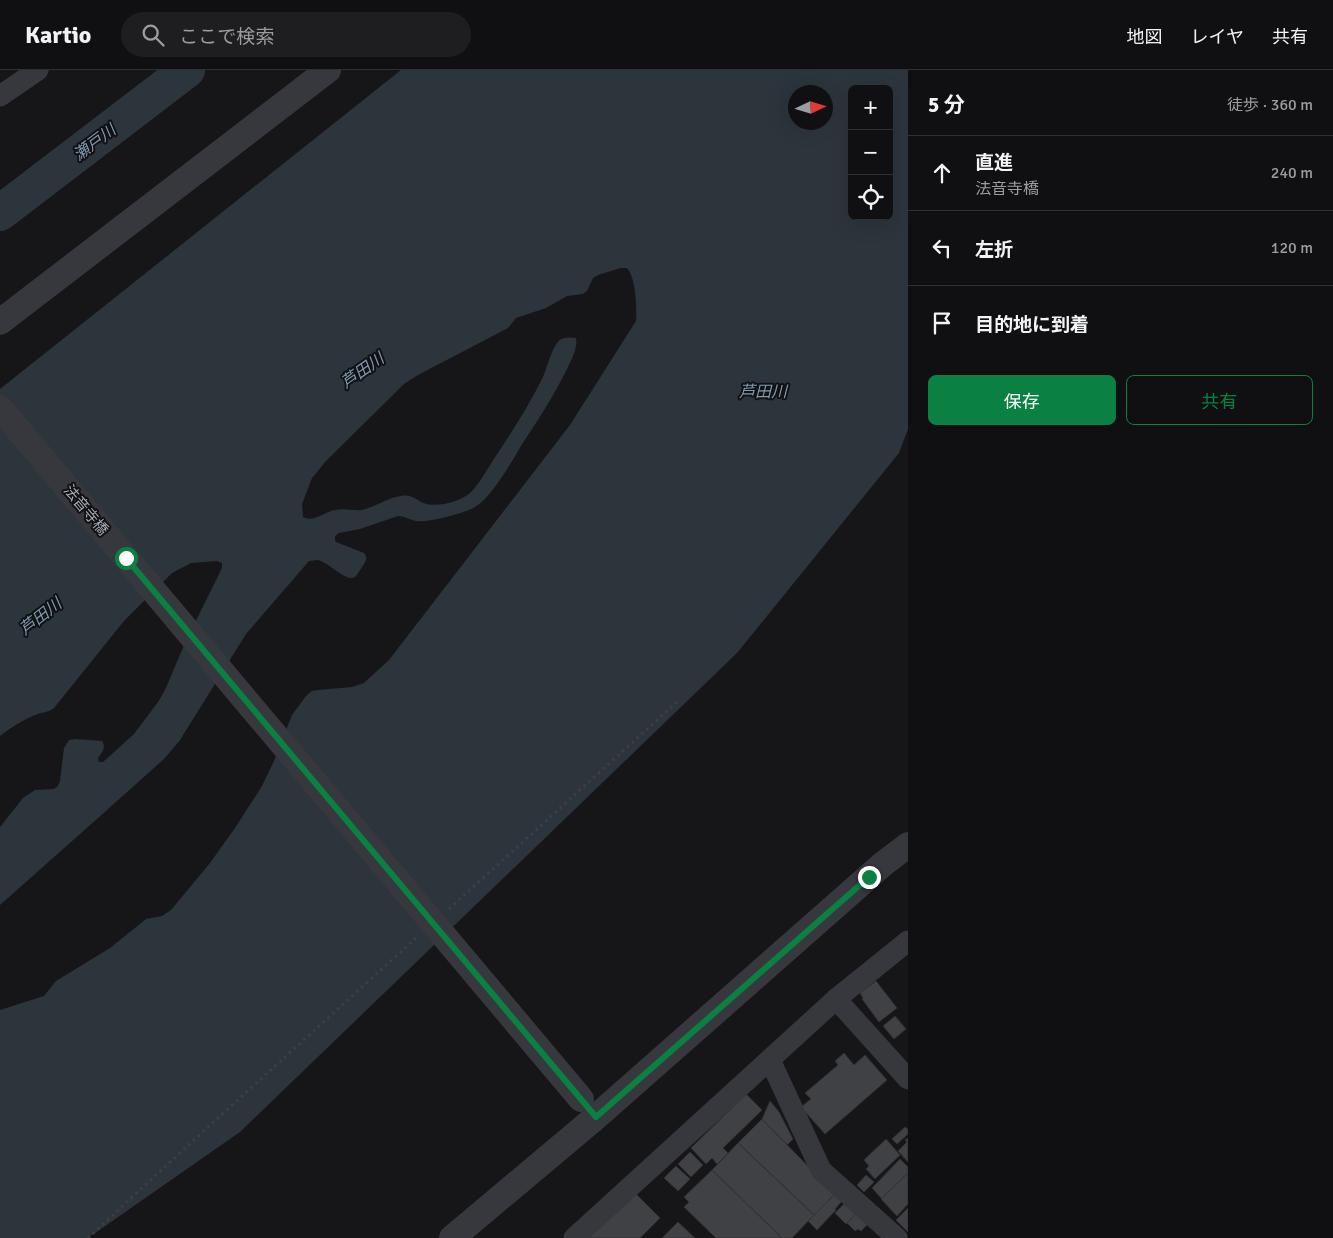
<!DOCTYPE html>
<html lang="ja">
<head>
<meta charset="utf-8">
<style>
	:root { --surface:#101012; --page:#1e1e20; --text:#f1f3f6; --muted:#9c9d9f; --line:#303032; --accent:#0b8043 }
	body { margin:0; font-family:Signika,"Noto Sans JP",sans-serif; background:var(--page); color:var(--text) }
	.controls { position:absolute; right:15px; top:15px; display:grid; overflow:hidden; border-radius:8px; box-shadow:0 5px 20px #0002 }
	.controls button { width:45px; height:45px; display:grid; place-items:center; padding:0; border:0; border-bottom:1px solid var(--line); background:var(--surface); color:var(--text); font:25px sans-serif }
	.compass { position:absolute; left:788px; top:15px; width:45px; height:45px; border-radius:50%; background:var(--surface); box-shadow:0 5px 20px #0002; rotate:86deg }
	.stop { position:absolute; width:15px; height:15px; margin:-11px; border:4px solid #0b8043; border-radius:50%; background:#fff }
	.stop.end { background:#0b8043; border-color:#fff; box-shadow:0 1px 5px #0008 }
	.list { margin:0; padding:0; list-style:none }
	h2 { display:flex; justify-content:space-between; align-items:center; height:65px; margin:0; padding:0 20px; font-size:21px }
	h2 small { font-size:16px; font-weight:400; color:var(--muted) }
	.list li { display:grid; grid-template-columns:32px 1fr auto; gap:15px; align-items:center; box-sizing:border-box; height:75px; padding:0 20px; border-top:1px solid var(--line) }
	.list b { display:block; font-size:19px; white-space:nowrap }
	.list p { margin:0; font-size:16px; white-space:nowrap; color:var(--muted) }
	.list em { font-size:16px; font-style:normal; color:var(--muted) }
	.actions { display:flex; gap:10px; padding:15px 20px }
	.actions a { flex:1; padding:11px 0; border:1px solid var(--accent); border-radius:8px; text-align:center; font-size:18px; color:var(--accent) }
	.actions .main { background:var(--accent); color:#fff }
	.icon { flex:none; width:28px; height:28px; fill:none; stroke:currentColor; stroke-width:2; stroke-linecap:round; stroke-linejoin:round }
	.map { position:relative; flex:none; width:908px; height:1168px; overflow:hidden }
	header { display:flex; align-items:center; gap:30px; box-sizing:border-box; height:70px; padding:0 25px; background:var(--surface); border-bottom:1px solid var(--line) }
	header strong { font-size:24px }
	nav { display:flex; gap:28px; margin-inline-start:auto; font-size:18px }
	.search { width:350px; height:45px; background:var(--page); display:flex; align-items:center; gap:12px; box-sizing:border-box; padding:0 18px; border-radius:28px; color:var(--muted); font-size:19px }
	main { display:flex }
	aside { flex:1; background:var(--surface) }
	.map>svg:first-child { display:block }
	.water { fill:#2c353c; fill-rule:evenodd }
	.lines { fill:none; stroke-linecap:round; stroke-linejoin:round }
	.river { stroke:#2c353c; stroke-width:36 }
	.building { fill:#404145; stroke:#303034 }
	.path { stroke:#3d3f44; stroke-width:3; stroke-dasharray:2.5 4; stroke-linecap:butt }
	.minor { stroke:#37383d; stroke-width:21 }
	.tertiary { stroke:#37383d; stroke-width:26 }
	.tertiary-bridge { stroke:#37383d; stroke-width:26 }
	.route { stroke:#0b8043; stroke-width:6 }
	.labels { text-anchor:middle; stroke-width:4; stroke-linejoin:round; paint-order:stroke }
	.street-label { font-size:15px; fill:#a8adb8; stroke:#111113 }
	.water-label { font-size:16px; font-style:italic; fill:#7f9bb3; stroke:#111113 }
</style>
</head>
<body>
<header>
<strong>Kartio</strong>
<div class="search"><svg class="icon" aria-label="search" viewBox="0 0 24 24"><circle cx="10" cy="10" r="6"/><path d="M15 15l6 6"/></svg>ここで検索</div>
<nav><a>地図</a><a>レイヤ</a><a>共有</a></nav>
</header>
<main>
<div class="map">
<svg width="908" height="1168" viewBox="0 0 908 1168">
	<rect width="100%" height="100%" fill="#161618"/>
	<path class="water" d="M401,0h507v359l-9,24 -162,200 -497,479 -152,106h-88v-228l44,-14 12,-15 54,-33 36,-29 16,-3 9,-6 39,-47 25,-35 27,-42 12,-25 18,-46 14,-19 6,-5 6,-1 34,-3 12,-4 25,-23 181,-235 66,-104c1,-13 0,-43 -9,-53h-6l-23,7 -5,3 -6,13 -4,3 -16,2 -21,12 -30,10 -8,10 -90,47 -14,9 -78,77 -14,17 -10,26 1,13c10,6 21,-5 32,-7 9,-2 18,1 27,0 13,-3 25,-12 39,-14 10,-2 14,3 22,7 14,5 36,-1 47,-10 4,-4 7,-8 10,-12 20,-32 42,-63 59,-96 7,-11 11,-34 19,-43 4,-5 11,-5 18,-4 2,8 -4,21 -8,29 -13,27 -30,53 -47,79 -10,17 -29,51 -46,61 -10,6 -47,16 -59,14 -6,-1 -11,-5 -18,-5l-38,13 -21,4 -4,3v4l1,2 28,11c4,6 2,8 -2,14 -2,3 -4,7 -7,10 -9,6 -27,-16 -38,-17 0,0 -7,1 -8,1l-63,73 -66,106 -16,19 -66,59 -98,87v-78l23,-29 12,-8 19,-1 4,-3 2,-5 4,-33 5,-8 7,-1 26,2c4,7 1,10 -4,17l1,4h4l31,-28 24,-32 7,-12 20,-47 37,-75v-5l-5,-2 -26,2 -19,10 -48,48 -70,87c-6,5 -12,4 -19,7 -12,5 -25,13 -35,21v-347zM852,19h37v127h-37zM796,22h30v30h-30z"/>
	<g class="lines">
		<polyline class="river" points="0,143 187,0"/>
	</g>
	<g class="building">
		<polygon points="876,911 897,938 879,952 862,929 863,928 860,923"/>
		<polygon points="895,946 906,959 894,969 883,956"/>
		<polygon points="844,983 854,995 865,985 887,1010 825,1064 801,1037 811,1029 805,1023 838,995 835,991"/>
		<polygon points="746,1024 762,1040 723,1078 728,1083 717,1094 712,1088 706,1094 691,1078"/>
		<polygon points="770,1031 779,1042 793,1069 787,1075 762,1049"/>
		<polygon points="762,1049 835,1124 814,1145 738,1073"/>
		<polygon points="905,1057 908,1059 908,1064 897,1074 892,1069"/>
		<polygon points="908,1068 908,1092 898,1081 907,1072 905,1070"/>
		<polygon points="886,1069 900,1085 875,1109 866,1099 869,1096 864,1090"/>
		<polygon points="738,1073 814,1145 792,1168 782,1168 712,1100"/>
		<polygon points="690,1082 703,1095 691,1107 678,1094"/>
		<polygon points="900,1089 908,1097 908,1103 882,1129 872,1118"/>
		<polygon points="676,1096 690,1109 678,1121 664,1108"/>
		<polygon points="712,1100 782,1168 716,1168 684,1137 689,1132 684,1127"/>
		<polygon points="908,1103 908,1134 897,1146 881,1129"/>
		<polygon points="866,1105 874,1112 864,1122 857,1115"/>
		<polygon points="633,1121 660,1148 640,1168 586,1168"/>
		<polygon points="835,1124 842,1131 835,1139 836,1140 817,1160 808,1151"/>
		<polygon points="845,1133 856,1144 846,1154 835,1143"/>
		<polygon points="908,1138 908,1162 896,1150"/>
		<polygon points="856,1144 867,1155 861,1161 858,1159 855,1161 847,1153"/>
		<polygon points="678,1152 695,1168 662,1168"/>
	</g>
	<g class="lines">
		<g class="path">
			<polyline points="449,839 677,632"/>
			<polyline points="88,1168 208,1057 416,868"/>
		</g>
		<g class="minor">
			<polyline points="0,26 38,0"/>
			<polyline points="836,929 908,1009"/>
			<polyline points="770,990 821,1100 897,1168"/>
			<polyline points="574,1168 836,929 908,871"/>
		</g>
		<g class="tertiary">
			<polyline points="0,252 328,0"/>
			<polyline points="452,1168 596,1047 883,794 908,775"/>
		</g>
		<polyline class="tertiary-bridge" points="0,338 581,1029"/>
	</g>
	<g class="lines">
		<polyline class="route" points="126,488 596,1047 869,807"/>
	</g>
	<g class="labels">
		<g class="street-label">
			<text transform="translate(86 440) rotate(50)" y="5">法音寺橋</text>
		</g>
		<g class="water-label">
			<text transform="translate(94 72) rotate(-37)" y="6">瀬戸川</text>
			<text transform="translate(362 300) rotate(-35)" y="6">芦田川</text>
			<text x="763" y="327">芦田川</text>
			<text transform="translate(40 546) rotate(-38)" y="6">芦田川</text>
		</g>
	</g>
</svg>
<div class="controls">
<button>+</button>
<button>−</button>
<button><svg class="icon" aria-label="locate" viewBox="0 0 24 24"><circle cx="12" cy="12" r="6"/><path d="M12 2v4M12 18v4M2 12h4M18 12h4"/></svg></button>
</div>
<svg class="compass" viewBox="-18 -18 36 36"><path d="M0-13l5 13h-10z" fill="#e53935"/><path d="M0 13l5-13h-10z" fill="#9c9d9f"/></svg>
<div class="stop" style="left:126px;top:488px"></div>
<div class="stop end" style="left:869px;top:807px"></div>
</div>
<aside>
<h2>5 分<small>徒歩 · 360 m</small></h2>
<ul class="list">
<li><svg class="icon" aria-label="ahead" viewBox="0 0 24 24"><path d="M12 20V5M6 11l6-6 6 6"/></svg><div><b>直進</b><p>法音寺橋</p></div><em>240 m</em></li>
<li><svg class="icon" aria-label="left" viewBox="0 0 24 24"><path d="M17 20v-9H6M10 6l-5 5 5 5"/></svg><div><b>左折</b></div><em>120 m</em></li>
<li><svg class="icon" aria-label="arrive" viewBox="0 0 24 24"><path d="M6 21V4h12l-3 4 3 4H6"/></svg><div><b>目的地に到着</b></div></li>
</ul>
<div class="actions"><a class="main">保存</a><a>共有</a></div>
</aside>
</main>
</body>
</html>
